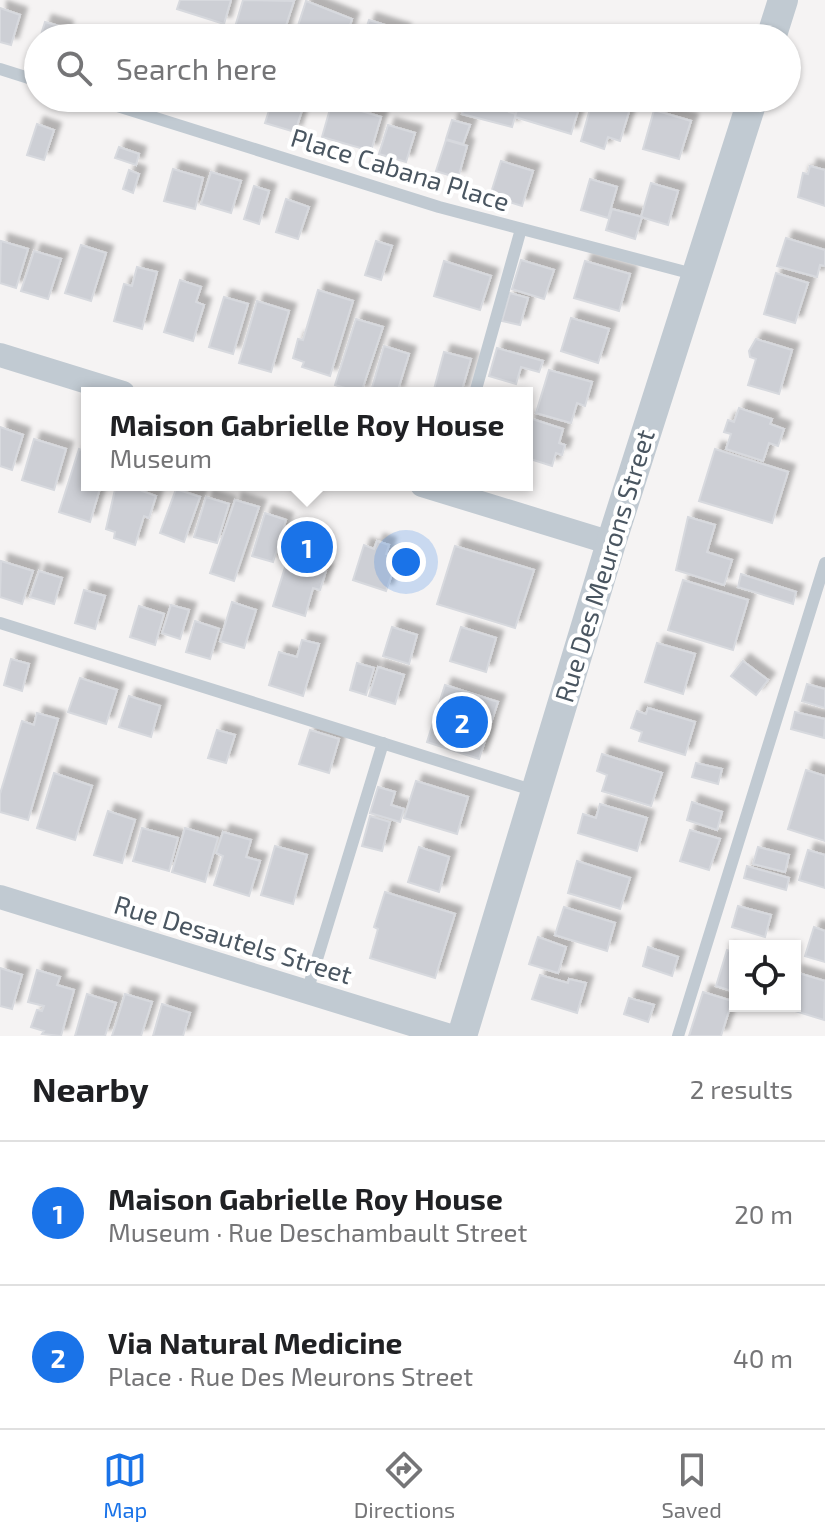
<!DOCTYPE html>
<html lang="en">
<head>
<meta charset="utf-8">
<style>
	:root { --surface:#fff; --page:#f6f6f6; --text:#202124; --muted:#757577; --line:#e0e0e0; --accent:#1a73e8 }
	body { margin:0; font-family:"Exo 2",sans-serif; background:var(--page); color:var(--text) }
	.controls { position:absolute; right:24px; bottom:24px; display:grid; overflow:hidden; border-radius:0px; box-shadow:0 2px 6px #0004 }
	.controls button { width:72px; height:72px; display:grid; place-items:center; padding:0; border:0; border-bottom:2px solid var(--line); background:var(--surface); color:var(--text); font:40px sans-serif }
	.you { position:absolute; left:406px; top:562px; width:28px; height:28px; margin:-20px; border:6px solid #fff; border-radius:50%; background:#1a73e8; box-shadow:0 0 0 12px #1a73e833 }
	.badge { display:grid; place-items:center; width:52px; height:52px; border-radius:50%; background:var(--accent); color:#fff; font-size:26px; font-weight:700 }
	.pin { position:absolute; translate:-50% -50%; border:4px solid #fff; box-shadow:0 2px 8px #0006 }
	.popup { position:absolute; left:81px; top:387px; width:452px; height:104px; box-sizing:border-box; display:grid; place-content:center; border-radius:0px; background:var(--surface); filter:drop-shadow(0 2px 6px #0005); font-size:26px; white-space:nowrap; color:var(--muted) }
	.popup b { font-size:30px; color:var(--text) }
	.popup::after { content:''; position:absolute; left:50%; top:100%; margin-left:-16px; border:16px solid transparent; border-top-color:var(--surface) }
	.list { margin:0; padding:0; list-style:none }
	h2 { display:flex; justify-content:space-between; align-items:center; height:104px; margin:0; padding:0 32px; font-size:34px }
	h2 small { font-size:26px; font-weight:400; color:var(--muted) }
	.list li { display:grid; grid-template-columns:52px 1fr auto; gap:24px; align-items:center; box-sizing:border-box; height:144px; padding:0 32px; border-top:2px solid var(--line) }
	.list b { display:block; font-size:30px; white-space:nowrap }
	.list p { margin:0; font-size:26px; white-space:nowrap; color:var(--muted) }
	.list em { font-size:26px; font-style:normal; color:var(--muted) }
	.icon { flex:none; width:44px; height:44px; fill:none; stroke:currentColor; stroke-width:2; stroke-linecap:round; stroke-linejoin:round }
	.map { position:relative; flex:none; width:825px; height:1036px; overflow:hidden }
	.search { position:absolute; background:var(--surface); box-shadow:0 2px 6px #0004; left:24px; right:24px; top:24px; height:88px; display:flex; align-items:center; gap:20px; box-sizing:border-box; padding:0 28px; border-radius:44px; color:var(--muted); font-size:30px }
	.sheet { height:392px; background:var(--surface) }
	nav { display:flex; justify-content:space-around; align-items:center; box-sizing:border-box; height:112px; border-top:2px solid var(--line); background:var(--surface); font-size:22px; color:var(--muted) }
	nav a { display:grid; justify-items:center; gap:4px }
	nav .on { color:var(--accent) }
	.map>svg:first-child { display:block }
	.building { fill:#cdcfd5; stroke:#d7d9de; stroke-width:2; filter:url(#shadow) }
	.lines { fill:none; stroke-linecap:round; stroke-linejoin:round }
	.service { stroke:#c1cad2; stroke-width:12 }
	.minor { stroke:#c1cad2; stroke-width:24 }
	.tertiary { stroke:#c1cad2; stroke-width:30 }
	.labels { text-anchor:middle; stroke-width:8; stroke-linejoin:round; paint-order:stroke }
	.street-label { font-size:26px; fill:#4a5661; stroke:#fff }
</style>
</head>
<body>
<div class="map">
<svg width="825" height="1036" viewBox="0 0 825 1036">
	<defs>
		<filter id="shadow"><feDropShadow dx="7" dy="-7" stdDeviation="2" flood-color="#0004"/></filter>
	</defs>
	<rect width="100%" height="100%" fill="#f5f3f3"/>
	<g class="building">
		<polygon points="180,0 231,0 224,24 177,9"/>
		<polygon points="243,0 294,1 282,38 270,38 235,27"/>
		<polygon points="306,1 352,19 346,38 294,38"/>
		<polygon points="0,8 20,15 11,45 0,42"/>
		<polygon points="369,20 404,31 402,38 363,38"/>
		<polygon points="45,22 66,28 64,38 40,38"/>
		<polygon points="207,98 236,98 233,109 207,101"/>
		<polygon points="273,98 304,104 295,132 265,123"/>
		<polygon points="467,98 513,98 509,112 516,114 512,127 462,114"/>
		<polygon points="520,98 582,98 571,134 515,117"/>
		<polygon points="593,98 619,98 632,102 620,141 608,137 604,149 581,141"/>
		<polygon points="332,102 381,117 371,151 322,137"/>
		<polygon points="654,110 691,121 679,159 643,149"/>
		<polygon points="452,120 470,125 463,144 446,139"/>
		<polygon points="37,124 54,130 44,160 27,155"/>
		<polygon points="388,125 415,133 406,162 379,154"/>
		<polygon points="446,140 467,146 458,178 436,171"/>
		<polygon points="119,147 139,154 136,165 115,158"/>
		<polygon points="501,161 533,171 522,206 490,196"/>
		<polygon points="810,166 825,170 825,206 798,197 803,173 808,174"/>
		<polygon points="173,169 203,178 195,209 164,201"/>
		<polygon points="129,170 139,174 133,193 123,189"/>
		<polygon points="211,172 241,181 231,213 201,204"/>
		<polygon points="590,179 617,187 608,218 581,210"/>
		<polygon points="651,183 678,191 668,225 641,217"/>
		<polygon points="254,186 269,191 259,224 244,219"/>
		<polygon points="286,199 309,207 298,239 276,232"/>
		<polygon points="612,209 642,217 635,239 606,230"/>
		<polygon points="786,238 825,250 825,266 820,265 817,277 777,266"/>
		<polygon points="1,241 28,249 16,288 0,283"/>
		<polygon points="376,241 392,246 381,280 365,275"/>
		<polygon points="81,245 106,253 91,301 65,293"/>
		<polygon points="34,251 61,259 48,299 21,291"/>
		<polygon points="521,260 554,270 544,299 512,289"/>
		<polygon points="444,261 491,276 480,310 434,296"/>
		<polygon points="585,261 630,274 619,311 574,298"/>
		<polygon points="137,267 157,272 142,329 114,321 124,284 132,286"/>
		<polygon points="776,273 808,283 795,323 764,314"/>
		<polygon points="180,280 201,287 196,302 204,305 193,341 164,332"/>
		<polygon points="318,290 353,301 330,376 302,367 304,362 293,358 298,339 303,340"/>
		<polygon points="510,293 528,298 520,325 502,321"/>
		<polygon points="224,297 248,304 233,354 209,347"/>
		<polygon points="257,301 289,311 271,372 239,363"/>
		<polygon points="571,318 609,329 598,363 561,351"/>
		<polygon points="356,319 383,327 361,393 335,385"/>
		<polygon points="756,339 792,350 779,394 748,385 756,359 750,357 749,351"/>
		<polygon points="384,346 409,354 397,393 371,391"/>
		<polygon points="497,348 543,361 539,372 521,367 516,384 489,376"/>
		<polygon points="444,352 471,359 461,393 433,393"/>
		<polygon points="549,370 592,382 585,406 577,403 571,423 536,413"/>
		<polygon points="739,408 772,419 770,424 784,429 778,446 769,443 763,461 726,449 731,434 724,432 728,420 734,422"/>
		<polygon points="529,418 563,429 559,443 565,445 562,455 556,453 552,466 527,458"/>
		<polygon points="0,427 23,435 12,470 0,466"/>
		<polygon points="34,439 66,449 54,490 22,480"/>
		<polygon points="79,449 87,452 87,485 101,485 90,522 59,512"/>
		<polygon points="715,449 788,472 772,523 699,501"/>
		<polygon points="116,485 145,485 142,491 156,496 149,518 144,516 135,545 114,538 115,532 106,529"/>
		<polygon points="176,489 200,497 184,542 160,533"/>
		<polygon points="206,497 229,504 217,543 194,537"/>
		<polygon points="235,500 259,507 234,581 210,573"/>
		<polygon points="265,513 286,520 273,562 252,556"/>
		<polygon points="688,517 715,525 707,552 732,560 724,585 676,570"/>
		<polygon points="296,532 324,541 315,568 326,571 320,590 313,588 305,616 273,606"/>
		<polygon points="377,541 389,545 386,554 398,557 386,591 353,580 364,545 374,549"/>
		<polygon points="455,546 534,570 515,628 437,604"/>
		<polygon points="1,561 33,571 22,604 0,597"/>
		<polygon points="39,571 62,578 54,604 30,597"/>
		<polygon points="741,574 796,592 793,604 738,587"/>
		<polygon points="683,580 748,600 733,650 668,630"/>
		<polygon points="84,590 105,596 95,629 75,623"/>
		<polygon points="232,602 256,610 244,648 220,641"/>
		<polygon points="171,605 189,610 180,639 162,633"/>
		<polygon points="139,606 164,614 155,645 130,637"/>
		<polygon points="195,621 219,629 210,659 186,652"/>
		<polygon points="392,627 417,635 409,664 383,656"/>
		<polygon points="461,627 496,638 486,672 450,661"/>
		<polygon points="302,640 319,644 303,696 269,685 279,652 297,657"/>
		<polygon points="657,643 695,654 683,694 645,682"/>
		<polygon points="11,659 29,664 22,691 4,685"/>
		<polygon points="743,661 768,680 756,695 731,676"/>
		<polygon points="357,663 374,668 366,695 350,690"/>
		<polygon points="378,667 404,675 395,704 369,696"/>
		<polygon points="80,678 117,690 106,724 68,712"/>
		<polygon points="807,684 825,689 825,708 802,701"/>
		<polygon points="445,685 498,702 479,759 427,742"/>
		<polygon points="129,696 160,706 151,737 119,727"/>
		<polygon points="648,708 695,722 685,755 639,741 642,732 631,728 637,711 646,714"/>
		<polygon points="795,712 825,719 824,738 791,729"/>
		<polygon points="37,713 58,719 28,820 0,812 0,794 22,721 34,725"/>
		<polygon points="217,730 235,735 226,763 208,758"/>
		<polygon points="310,730 339,739 329,773 299,764"/>
		<polygon points="602,754 662,773 651,806 602,791 607,775 597,771"/>
		<polygon points="696,763 722,769 718,784 692,777"/>
		<polygon points="806,770 825,776 825,841 788,829"/>
		<polygon points="54,773 92,786 75,840 37,828"/>
		<polygon points="416,781 468,797 457,834 404,818"/>
		<polygon points="378,787 395,792 391,805 404,809 400,822 370,813"/>
		<polygon points="692,802 722,812 717,830 687,820"/>
		<polygon points="600,804 647,818 637,851 578,833 583,814 596,818"/>
		<polygon points="108,811 135,820 122,863 94,855"/>
		<polygon points="370,816 390,822 382,851 362,846"/>
		<polygon points="142,828 178,838 169,871 133,861"/>
		<polygon points="185,828 218,838 205,882 172,872"/>
		<polygon points="690,830 720,839 709,870 680,861"/>
		<polygon points="223,832 251,840 246,857 260,861 249,896 214,885 223,856 216,853"/>
		<polygon points="275,846 307,855 293,904 261,895"/>
		<polygon points="419,847 449,857 439,892 408,882"/>
		<polygon points="758,847 789,855 785,872 753,864"/>
		<polygon points="808,850 825,855 825,888 799,880"/>
		<polygon points="577,861 630,878 620,909 568,893"/>
		<polygon points="747,866 789,878 786,890 744,878"/>
		<polygon points="385,892 455,914 435,978 370,958 378,929 374,927"/>
		<polygon points="738,906 771,915 765,937 732,927"/>
		<polygon points="564,907 615,923 607,951 555,935"/>
		<polygon points="814,927 825,931 825,962 805,956"/>
		<polygon points="538,937 566,947 558,973 529,964"/>
		<polygon points="648,947 678,957 672,976 643,966"/>
		<polygon points="727,950 735,953 735,992 716,986"/>
		<polygon points="0,968 22,975 12,1009 0,1006"/>
		<polygon points="37,970 60,977 57,985 74,990 61,1036 42,1034 44,1031 31,1027 37,1010 42,1011 44,1006 28,1002"/>
		<polygon points="795,972 825,981 824,1020 779,1006 795,1006"/>
		<polygon points="540,975 568,983 569,979 586,983 577,1013 532,999"/>
		<polygon points="703,992 732,1001 721,1036 689,1036"/>
		<polygon points="87,994 116,1003 105,1036 75,1036"/>
		<polygon points="125,994 152,1002 141,1036 112,1036"/>
		<polygon points="629,998 654,1005 648,1022 624,1014"/>
		<polygon points="162,1004 190,1013 183,1036 153,1036"/>
	</g>
	<g class="lines">
		<g class="service">
			<polyline points="0,69 38,81"/>
			<polyline points="92,98 439,207 697,275"/>
			<polyline points="475,393 521,229"/>
			<polyline points="0,623 535,791"/>
			<polyline points="307,992 383,743"/>
			<polyline points="678,1036 825,563"/>
		</g>
		<g class="minor">
			<polyline points="0,355 123,393"/>
			<polyline points="422,485 611,543"/>
			<polyline points="0,897 450,1036"/>
		</g>
		<g class="tertiary">
			<polyline points="771,38 783,0"/>
			<polyline points="462,1036 611,543 753,98"/>
		</g>
	</g>
	<g class="labels">
		<g class="street-label">
			<text transform="translate(400 170) rotate(17)" y="9">Place Cabana Place</text>
			<text transform="translate(605 566) rotate(-73)" y="9">Rue Des Meurons Street</text>
			<text transform="translate(233 940) rotate(17)" y="9">Rue Desautels Street</text>
		</g>
	</g>
</svg>
<div class="controls">
<button><svg class="icon" aria-label="locate" viewBox="0 0 24 24"><circle cx="12" cy="12" r="6"/><path d="M12 2v4M12 18v4M2 12h4M18 12h4"/></svg></button>
</div>
<div class="you"></div>
<div class="pin badge" style="left:307px;top:547px">1</div>
<div class="popup"><b>Maison Gabrielle Roy House</b>Museum</div>
<div class="pin badge" style="left:462px;top:722px">2</div>
<div class="search"><svg class="icon" aria-label="search" viewBox="0 0 24 24"><circle cx="10" cy="10" r="6"/><path d="M15 15l6 6"/></svg>Search here</div>
</div>
<section class="sheet">
<h2>Nearby<small>2 results</small></h2>
<ul class="list">
<li><span class="badge">1</span><div><b>Maison Gabrielle Roy House</b><p>Museum · Rue Deschambault Street</p></div><em>20 m</em></li>
<li><span class="badge">2</span><div><b>Via Natural Medicine</b><p>Place · Rue Des Meurons Street</p></div><em>40 m</em></li>
</ul>
</section>
<nav>
<a class="on"><svg class="icon" aria-label="map" viewBox="0 0 24 24"><path d="M3 6l6-2 6 2 6-2v14l-6 2-6-2-6 2zM9 4v14M15 6v14"/></svg>Map</a>
<a><svg class="icon" aria-label="directions" viewBox="0 0 24 24"><path d="M12 3l9 9-9 9-9-9zM9 14v-3h6M13 9l2 2-2 2"/></svg>Directions</a>
<a><svg class="icon" aria-label="saved" viewBox="0 0 24 24"><path d="M7 4h10v16l-5-4-5 4z"/></svg>Saved</a>
</nav>
</body>
</html>
